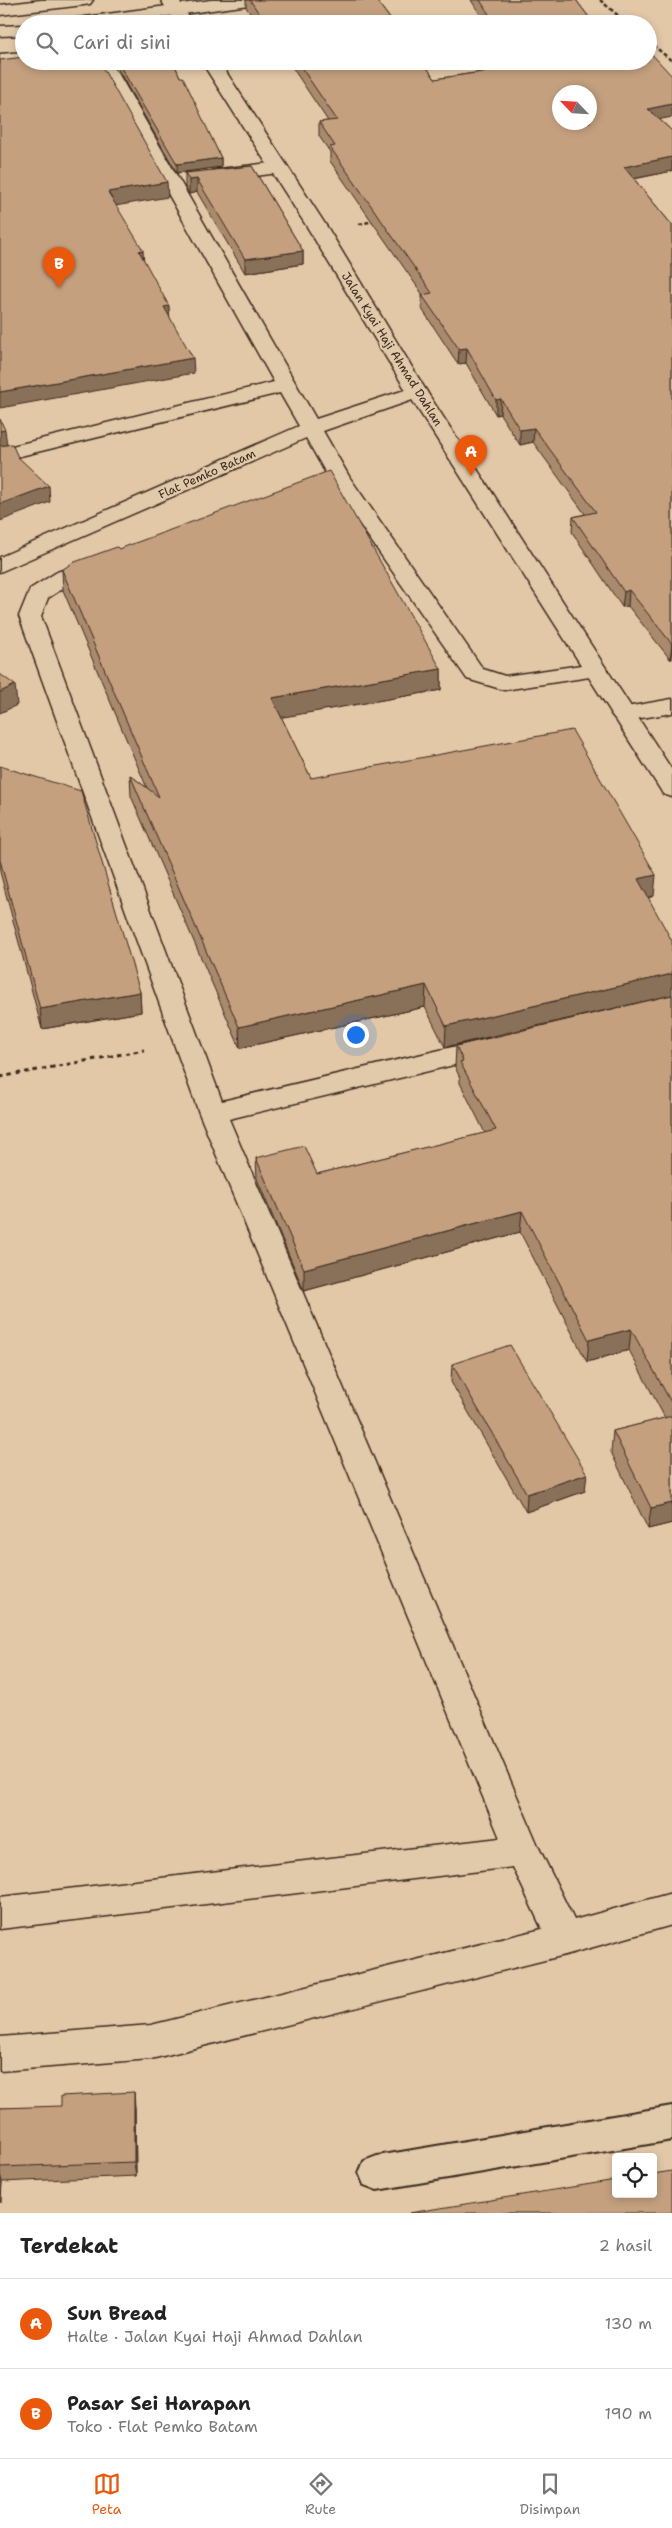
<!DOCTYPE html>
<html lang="id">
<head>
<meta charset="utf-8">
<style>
	:root { --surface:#fff; --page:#f2f2f2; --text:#222; --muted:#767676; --line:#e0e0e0; --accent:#ea580c }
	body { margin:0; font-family:"Shantell Sans",sans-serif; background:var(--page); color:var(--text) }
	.controls { position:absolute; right:15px; bottom:15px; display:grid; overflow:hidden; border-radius:5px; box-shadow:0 2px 8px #0003 }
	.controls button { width:45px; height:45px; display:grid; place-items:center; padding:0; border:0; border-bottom:1px solid var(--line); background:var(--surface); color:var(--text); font:25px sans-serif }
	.compass { position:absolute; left:552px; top:85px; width:45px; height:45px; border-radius:50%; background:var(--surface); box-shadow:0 2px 8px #0003; rotate:295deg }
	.you { position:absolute; left:355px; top:1034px; width:18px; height:18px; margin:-12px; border:4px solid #fff; border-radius:50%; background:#1a73e8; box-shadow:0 0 0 8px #1a73e833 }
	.badge { display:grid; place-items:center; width:32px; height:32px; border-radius:50%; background:var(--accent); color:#fff; font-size:16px; font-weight:700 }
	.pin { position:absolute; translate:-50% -41px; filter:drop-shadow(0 1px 2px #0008) }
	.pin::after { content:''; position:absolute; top:26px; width:18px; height:15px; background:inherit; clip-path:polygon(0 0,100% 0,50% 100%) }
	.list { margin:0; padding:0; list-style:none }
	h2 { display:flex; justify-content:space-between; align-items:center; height:65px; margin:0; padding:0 20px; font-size:21px }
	h2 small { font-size:16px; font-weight:400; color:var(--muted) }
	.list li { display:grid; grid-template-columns:32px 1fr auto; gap:15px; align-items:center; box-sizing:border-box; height:90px; padding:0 20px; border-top:1px solid var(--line) }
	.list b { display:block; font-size:19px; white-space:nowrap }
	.list p { margin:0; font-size:16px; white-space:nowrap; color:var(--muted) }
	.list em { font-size:16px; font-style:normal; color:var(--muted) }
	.icon { flex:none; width:28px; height:28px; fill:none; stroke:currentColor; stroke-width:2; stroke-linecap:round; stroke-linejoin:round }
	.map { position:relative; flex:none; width:672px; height:2213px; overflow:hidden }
	.search { position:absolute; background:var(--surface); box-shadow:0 2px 8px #0003; left:15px; right:15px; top:15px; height:55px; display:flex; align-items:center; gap:12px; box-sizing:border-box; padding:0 18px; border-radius:28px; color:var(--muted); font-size:19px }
	.sheet { height:245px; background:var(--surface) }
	nav { display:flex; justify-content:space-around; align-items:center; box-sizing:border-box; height:70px; border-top:1px solid var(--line); background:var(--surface); font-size:14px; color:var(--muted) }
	nav a { display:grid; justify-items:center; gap:2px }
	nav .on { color:var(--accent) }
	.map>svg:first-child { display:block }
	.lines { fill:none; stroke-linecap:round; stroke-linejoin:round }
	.lane-casing { stroke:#3b2a1e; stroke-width:4 }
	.street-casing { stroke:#3b2a1e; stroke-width:3 }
	.secondary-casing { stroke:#3b2a1e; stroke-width:3 }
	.path-far1 { stroke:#3b2a1e; stroke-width:2.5; stroke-dasharray:4 2.5; stroke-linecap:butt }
	.path { stroke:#3b2a1e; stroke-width:3; stroke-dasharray:4.5 4; stroke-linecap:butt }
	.lane { fill:#e1caaa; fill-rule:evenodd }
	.street { fill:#e1caaa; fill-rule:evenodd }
	.secondary { fill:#e1caaa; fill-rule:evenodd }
	.wall { fill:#a98a6d; stroke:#3b2a1e }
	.shaded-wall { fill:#897059; stroke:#3b2a1e }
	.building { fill:#c4a07f; stroke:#3b2a1e; fill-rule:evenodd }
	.labels { text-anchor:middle; stroke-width:4.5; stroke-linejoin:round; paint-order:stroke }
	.far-street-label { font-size:12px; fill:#3b2a1e; stroke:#e1caaa }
</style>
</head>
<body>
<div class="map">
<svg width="672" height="2213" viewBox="0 0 672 2213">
	<rect width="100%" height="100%" fill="#e3c8a7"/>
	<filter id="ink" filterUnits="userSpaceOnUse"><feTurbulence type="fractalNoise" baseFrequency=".02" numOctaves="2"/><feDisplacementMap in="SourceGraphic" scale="10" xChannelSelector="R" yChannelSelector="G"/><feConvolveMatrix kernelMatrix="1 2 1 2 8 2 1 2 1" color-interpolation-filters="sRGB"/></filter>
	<g filter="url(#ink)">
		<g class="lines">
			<g class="lane-casing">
				<polygon id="lane" points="672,2106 672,2140 377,2190 364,2185 359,2173 364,2161 377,2156"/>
			</g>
			<g class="street-casing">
				<g id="street">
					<polygon points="41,0 93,0 90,4 84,5 0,15 0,5"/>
					<polygon points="211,0 258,0 255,4 249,5 110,24 62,24 70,19"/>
					<polygon points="24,25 24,35 0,36 0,26"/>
					<polygon points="24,52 24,61 28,61 0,64 0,54"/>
					<polygon points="85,61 105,61 118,73 316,419 417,386 424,388 427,392 424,396 323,431 350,478 483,669 505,676 595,663 603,665 607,670 603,675 504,690 467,679 334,487 299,499 291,497 288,492 291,487 327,475 306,438 0,572 0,557 299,426 280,393 0,461 0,449 274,382 102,76"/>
					<polygon points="279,162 286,164 288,168 286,172 219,181 212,179 210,175 212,171 219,169"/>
					<polygon points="98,558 106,560 109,565 106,570 73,582 48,598 41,616 222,1101 491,1038 501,1040 504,1047 501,1054 491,1056 229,1119 539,1848 574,1920 672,1893 672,1925 565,1955 151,2059 0,2071 0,2037 151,2025 542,1929 513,1867 0,1929 0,1897 500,1838 199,1113 19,616 30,589 57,572"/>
					<polygon points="672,699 672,713 623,721 615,719 611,714 615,709"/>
				</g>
			</g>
			<g class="secondary-casing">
				<g id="secondary">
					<polygon points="161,0 179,0 193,24 176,24"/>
					<polygon points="201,61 219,61 329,230 427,392 672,770 672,797 663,794 660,789 407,392 309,230"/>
				</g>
			</g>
			<g class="path-far1">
				<polyline points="600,0 628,24"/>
				<polyline points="648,41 672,61"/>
				<polyline points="359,224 375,221"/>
			</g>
			<polyline class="path" points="0,1077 144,1050"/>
			<use href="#lane" class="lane"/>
			<use href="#street" class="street"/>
			<use href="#secondary" class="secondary"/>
		</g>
		<g class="wall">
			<polygon points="246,0 376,0 394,24 257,24 246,7"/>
			<polygon points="471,0 576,0 594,24 486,24"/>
			<polygon points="108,61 173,61 180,77 221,158 221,167 177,173 117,68"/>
			<polygon points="288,61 422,61 435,79 514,67 510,61 648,61 660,120 672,131 672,171 634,179 672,225 672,659 670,659 628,606 622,607 572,532 573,517 585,514 533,442 520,445 500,414 496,415 466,363 458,364 422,309 422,295 423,295 330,161 330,152 319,136 319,122 328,121"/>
			<polygon points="252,166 303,251 303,264 245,273 197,192 189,194 185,187 185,173"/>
			<polygon points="119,549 441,669 441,690 281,717 311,778 654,896 648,898 445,1047 425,1007 240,1048 131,796 130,775 147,788 63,590 62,570"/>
			<polygon points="0,766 140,992 141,1012 42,1029 0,872"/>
			<polygon points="672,995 672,1523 648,1529 611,1452 613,1431 665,1418 629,1350 587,1362 520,1232 304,1291 257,1179 256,1158 317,1174 485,1133 460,1083 460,1078 455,1067 456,1046"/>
			<polygon points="452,1364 585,1491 526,1512 451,1382"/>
			<polygon points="135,2107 136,2176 2,2182 0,2203 0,2108"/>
		</g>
		<g class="shaded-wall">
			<polygon points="672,104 672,117 647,122 648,109"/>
			<polygon points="672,157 672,171 623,181 624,167"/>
			<polygon points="221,158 221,167 177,173 177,164"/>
			<polygon points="197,179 197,192 189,194 189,180"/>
			<polygon points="167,182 168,197 109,207 108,192"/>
			<polygon points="143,250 144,265 139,251"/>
			<polygon points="303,251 303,264 245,273 245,259"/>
			<polygon points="169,306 170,321 164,307"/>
			<polygon points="467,348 466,363 458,364 459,349"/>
			<polygon points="193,358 194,373 0,408 0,392"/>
			<polygon points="501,399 500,414 496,415 496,400"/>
			<polygon points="534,428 533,442 520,445 520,430"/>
			<polygon points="5,430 7,445 0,447 0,431"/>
			<polygon points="49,486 50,502 0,521 0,504"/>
			<polygon points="629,590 628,606 622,607 624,592"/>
			<polygon points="672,644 672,659 670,659"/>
			<polygon points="441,669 441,690 272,719 272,698"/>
			<polygon points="15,685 17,705 0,713 0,692"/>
			<polygon points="656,875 654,896 635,900 638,879"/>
			<polygon points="672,974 672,995 445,1047 446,1026"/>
			<polygon points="426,985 425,1007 240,1048 239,1027"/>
			<polygon points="140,992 141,1012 42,1029 40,1009"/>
			<polygon points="522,1211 520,1232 304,1291 304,1269"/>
			<polygon points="631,1329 629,1350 587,1362 589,1340"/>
			<polygon points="587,1474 585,1491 526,1512 527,1494"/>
			<polygon points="672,1503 672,1523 648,1529 651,1508"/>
			<polygon points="134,2092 135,2107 136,2176 134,2162"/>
			<polygon points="0,2174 2,2182 1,2203 0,2200"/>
		</g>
		<g class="building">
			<polygon points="250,0 376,0 394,24 266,24"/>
			<polygon points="480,0 576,0 594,24 495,24"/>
			<path d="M648,50l24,26v28l-24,5 24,22v26l-48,10 48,58v419l-43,-54 -5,2 -51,-75 23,-5 -62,-84 -14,2 -19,-31 -5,1 -29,-52 -8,1 -37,-54 10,-2 -102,-146 5,-1 -16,-24 18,-2 -40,-59h125l13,18 87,-13 -2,-5h128zM560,92h30v30h-30z"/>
			<polygon points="24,57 24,61 98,61 100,63 167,182 108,192 143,250 139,251 169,306 164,307 193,358 0,392 0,60"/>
			<polygon points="117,61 173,61 180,77 183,77 221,158 177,164"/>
			<polygon points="252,166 303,251 245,259 197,179 189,180 185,173"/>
			<polygon points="0,419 5,430 0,431"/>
			<polygon points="12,444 18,457 49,486 0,504 0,446"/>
			<polygon points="329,471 441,669 272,698 311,778 572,730 656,875 638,879 672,941 672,974 446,1026 426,985 239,1027 130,775 159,797 62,570 72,563 117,547 119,549"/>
			<polygon points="0,674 15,685 0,692"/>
			<polygon points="0,766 81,791 140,992 40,1009 0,860"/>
			<polygon points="672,995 672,1404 631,1329 589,1340 522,1211 304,1269 256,1158 304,1146 317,1174 496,1130 460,1062 463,1061 456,1046"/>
			<polygon points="510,1345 587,1474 527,1494 452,1364"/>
			<polygon points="672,1416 672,1503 651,1508 613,1431"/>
			<polygon points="134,2092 134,2162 0,2167 0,2108 61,2106 61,2096"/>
			<polygon points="672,2171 672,2213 409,2213 616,2180 616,2194 653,2194 653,2174"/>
		</g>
	</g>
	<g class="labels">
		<g class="far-street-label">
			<text transform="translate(392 349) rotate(58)" y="4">Jalan Kyai Haji Ahmad Dahlan</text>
			<text transform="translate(207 474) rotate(-24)" y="4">Flat Pemko Batam</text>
		</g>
	</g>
</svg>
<div class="controls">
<button><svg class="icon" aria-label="locate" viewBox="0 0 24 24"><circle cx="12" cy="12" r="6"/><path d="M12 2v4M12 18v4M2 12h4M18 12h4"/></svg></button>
</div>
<svg class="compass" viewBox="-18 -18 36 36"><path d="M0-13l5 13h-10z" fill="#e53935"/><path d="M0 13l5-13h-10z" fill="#767676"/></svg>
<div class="you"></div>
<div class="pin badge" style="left:471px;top:476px">A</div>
<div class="pin badge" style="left:59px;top:288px">B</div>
<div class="search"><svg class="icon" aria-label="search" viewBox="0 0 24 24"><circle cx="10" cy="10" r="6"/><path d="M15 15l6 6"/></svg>Cari di sini</div>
</div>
<section class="sheet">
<h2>Terdekat<small>2 hasil</small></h2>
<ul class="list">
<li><span class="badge">A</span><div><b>Sun Bread</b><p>Halte · Jalan Kyai Haji Ahmad Dahlan</p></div><em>130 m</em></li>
<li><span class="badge">B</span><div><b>Pasar Sei Harapan</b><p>Toko · Flat Pemko Batam</p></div><em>190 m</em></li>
</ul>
</section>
<nav>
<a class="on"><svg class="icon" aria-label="map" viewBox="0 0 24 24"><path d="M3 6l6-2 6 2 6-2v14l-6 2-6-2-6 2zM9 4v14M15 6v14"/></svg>Peta</a>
<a><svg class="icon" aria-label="directions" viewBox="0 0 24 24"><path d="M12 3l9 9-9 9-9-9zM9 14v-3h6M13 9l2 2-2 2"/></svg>Rute</a>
<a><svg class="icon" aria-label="saved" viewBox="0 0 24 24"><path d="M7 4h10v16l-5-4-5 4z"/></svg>Disimpan</a>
</nav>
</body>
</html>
